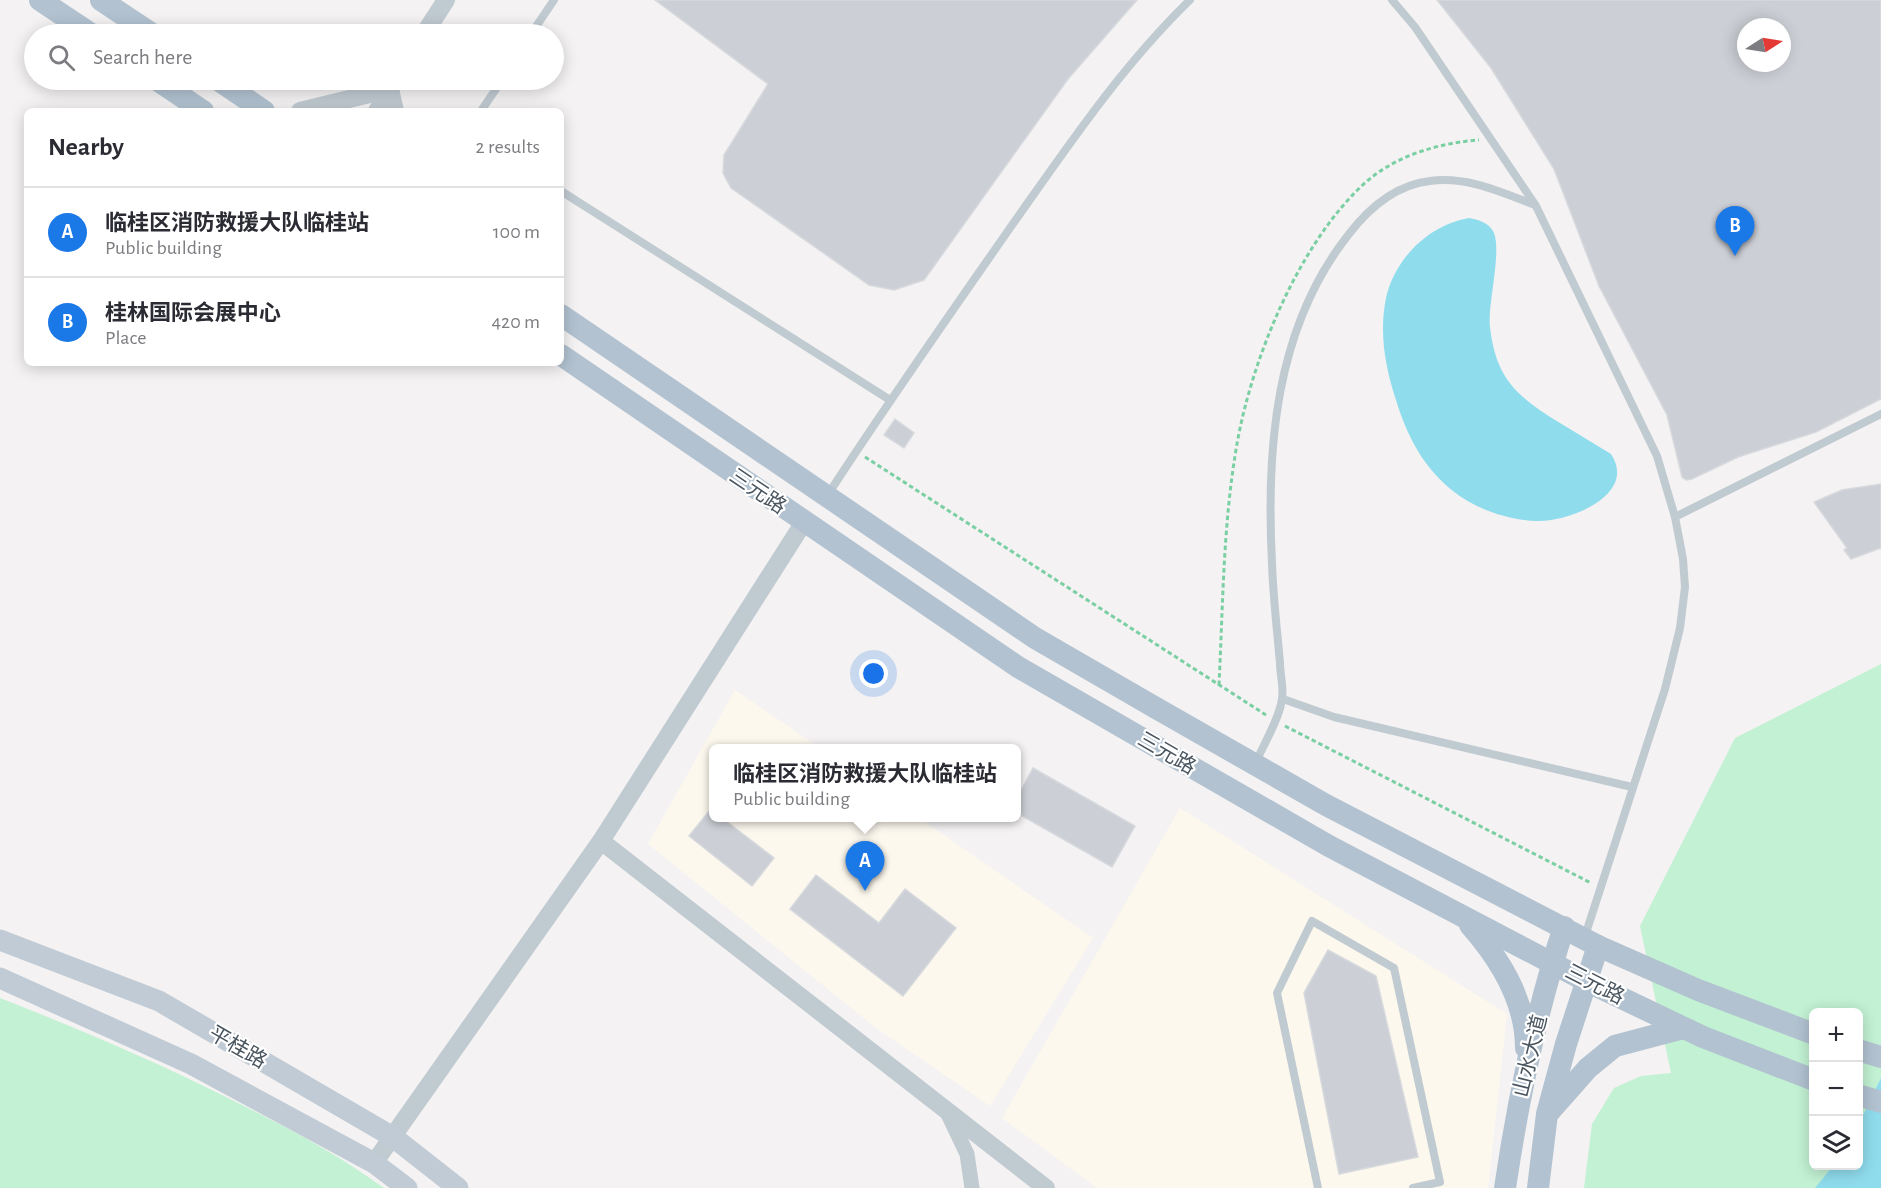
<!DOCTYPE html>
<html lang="en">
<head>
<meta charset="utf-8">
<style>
	:root { --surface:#fff; --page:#f2f2f3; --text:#2b2b33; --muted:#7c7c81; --line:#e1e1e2; --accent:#1a78e7 }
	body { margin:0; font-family:"Alegreya Sans","Noto Sans SC",sans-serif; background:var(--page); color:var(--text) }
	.controls { position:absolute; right:18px; bottom:18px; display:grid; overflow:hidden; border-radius:9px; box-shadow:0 3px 15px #0003 }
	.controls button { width:54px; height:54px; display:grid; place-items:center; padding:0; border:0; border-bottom:2px solid var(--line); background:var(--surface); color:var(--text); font:30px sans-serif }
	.compass { position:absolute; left:1737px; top:18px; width:54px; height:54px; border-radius:50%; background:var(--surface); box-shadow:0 3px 15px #0003; rotate:78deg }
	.you { position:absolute; left:874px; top:674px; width:21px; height:21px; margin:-15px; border:4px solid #fff; border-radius:50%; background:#1a73e8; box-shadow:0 0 0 9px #1a73e833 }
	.badge { display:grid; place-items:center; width:39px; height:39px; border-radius:50%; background:var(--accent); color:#fff; font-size:20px; font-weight:700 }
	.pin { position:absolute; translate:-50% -50px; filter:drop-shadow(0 2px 3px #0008) }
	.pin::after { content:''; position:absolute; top:32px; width:21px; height:18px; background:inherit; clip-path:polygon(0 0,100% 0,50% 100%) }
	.popup { position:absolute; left:709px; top:744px; width:312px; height:78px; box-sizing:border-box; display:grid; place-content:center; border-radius:9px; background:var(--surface); filter:drop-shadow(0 2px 4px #0005); font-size:20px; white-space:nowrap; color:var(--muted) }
	.popup b { font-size:22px; color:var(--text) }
	.popup::after { content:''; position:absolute; left:50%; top:100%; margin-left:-12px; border:12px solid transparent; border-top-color:var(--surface) }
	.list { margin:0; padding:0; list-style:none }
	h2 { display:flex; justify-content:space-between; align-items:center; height:78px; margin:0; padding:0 24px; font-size:26px }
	h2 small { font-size:20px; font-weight:400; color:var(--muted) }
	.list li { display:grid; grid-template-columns:39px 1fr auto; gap:18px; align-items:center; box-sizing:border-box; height:90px; padding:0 24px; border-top:2px solid var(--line) }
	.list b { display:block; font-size:22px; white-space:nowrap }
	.list p { margin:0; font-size:20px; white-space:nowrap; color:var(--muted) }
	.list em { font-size:20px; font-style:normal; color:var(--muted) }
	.icon { flex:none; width:33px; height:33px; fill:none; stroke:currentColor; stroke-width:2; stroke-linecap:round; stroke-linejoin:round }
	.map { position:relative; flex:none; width:1881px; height:1188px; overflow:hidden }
	.search { position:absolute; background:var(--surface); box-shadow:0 3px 15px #0003; left:24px; top:24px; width:540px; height:66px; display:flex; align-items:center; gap:15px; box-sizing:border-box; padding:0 21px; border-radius:33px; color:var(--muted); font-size:22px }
	.panel { position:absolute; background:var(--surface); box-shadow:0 3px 15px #0003; left:24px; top:108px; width:540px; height:258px; border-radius:9px }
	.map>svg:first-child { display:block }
	.commercial { fill:#fdf8ee }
	.green { fill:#c2f1d3; fill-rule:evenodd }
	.water { fill:#8fdced }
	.building { fill:#cccfd5; stroke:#d6d9dd; stroke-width:1.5; fill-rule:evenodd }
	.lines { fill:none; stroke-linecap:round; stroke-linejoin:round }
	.path { stroke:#7acfa3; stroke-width:3; stroke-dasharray:4.5 3; stroke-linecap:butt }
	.service { stroke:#c0cad1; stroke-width:8 }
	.minor { stroke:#c0cad1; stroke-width:15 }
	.tertiary { stroke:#c0cad1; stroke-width:18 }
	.secondary { stroke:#c0cbd5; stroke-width:21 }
	.primary { stroke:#b2c2d0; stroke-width:22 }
	.labels { text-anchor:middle; stroke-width:4.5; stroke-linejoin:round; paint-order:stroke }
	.street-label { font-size:21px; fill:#4a5660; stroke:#fff }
</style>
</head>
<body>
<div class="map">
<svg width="1881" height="1188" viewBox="0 0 1881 1188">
	<rect width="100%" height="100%" fill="#f4f2f2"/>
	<g class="commercial">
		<polygon points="735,690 820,748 714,748 714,818 919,818 1093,938 990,1106 876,1028 648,844"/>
		<polygon points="1180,808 1507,1014 1488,1188 1097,1188 1002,1118"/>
	</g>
	<g class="green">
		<path d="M1881,664v524h-297l8,-64 22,-36 27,-12 30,-3 -31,-147 95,-188zM1814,1012h44v154h-44z"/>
		<path d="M0,998c77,30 152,62 226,99 55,27 109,55 158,91h-384z"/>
	</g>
	<g class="water">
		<path d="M1469,218c9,2 19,4 24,13 10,18 -6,74 -3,96 6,53 28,70 70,96 17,10 34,21 51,31 27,41 -42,68 -74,67 -29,-1 -62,-12 -84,-30 -30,-24 -46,-55 -57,-91 -11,-34 -17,-67 -10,-102 9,-40 43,-73 83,-80z"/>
		<polygon points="1881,1078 1881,1188 1815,1188 1833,1166 1858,1166 1859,1124"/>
	</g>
	<g class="building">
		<polygon points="655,0 1137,0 1068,79 924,280 894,290 869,285 731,188 723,173 724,155 768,84"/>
		<path d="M1437,0h444v399l-65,33 -78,25 -46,22 -6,1 -4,-3 -15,-62 -68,-129 -45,-117 -63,-101zM1746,27h36v36h-36z"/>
		<polygon points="895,419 914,433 904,448 884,435"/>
		<polygon points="1881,484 1881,548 1851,559 1844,550 1847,548 1814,502 1842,490"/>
		<polygon points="1033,768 1135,826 1112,867 1017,813 1017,798"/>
		<polygon points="714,805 714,818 722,818 774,858 752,886 689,836"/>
		<polygon points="816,875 879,923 905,889 956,928 903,996 790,909"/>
		<polygon points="1328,950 1376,976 1418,1157 1339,1174 1304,993"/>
	</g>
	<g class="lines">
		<g class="path">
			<polyline points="865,457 1266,715"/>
			<path d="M1219,685c4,-80 4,-162 18,-241 15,-86 63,-203 129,-262 31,-27 73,-39 113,-42"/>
			<polyline points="1285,726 1591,883"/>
		</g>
		<g class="service">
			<polyline points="1392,0 1415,27 1536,206 1657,456 1675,517 1683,559 1685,587 1680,628 1665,689 1585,936"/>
			<polyline points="531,34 554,0"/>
			<polyline points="481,111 502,80"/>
			<polyline points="561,191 890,400"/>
			<path d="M827,496c59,-91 121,-179 183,-268 56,-79 110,-160 180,-228"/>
			<polyline points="1675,517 1881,414"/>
			<polyline points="1283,699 1334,717 1632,787"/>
			<path d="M1256,762c8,-18 24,-45 26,-63 2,-11 -2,-25 -2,-36 -3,-34 -7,-67 -8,-100 -6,-114 3,-236 77,-329 20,-26 46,-49 81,-53 37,-5 71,11 105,24"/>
			<polyline points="1318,1188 1277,993 1312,921 1394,968 1440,1182 1413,1188"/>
		</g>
		<polyline class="minor" points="947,1112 967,1154 972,1188"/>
		<g class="tertiary">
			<polyline points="424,34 446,0"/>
			<polyline points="300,111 390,89 395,111"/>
			<polyline points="377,111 393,84"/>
			<polyline points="601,841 1046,1188"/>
			<polyline points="374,1163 601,841 804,522"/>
		</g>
		<g class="secondary">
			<polyline points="0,940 159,1001 393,1137 458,1188"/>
			<polyline points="0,978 191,1064 374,1163 407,1188"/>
		</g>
		<g class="primary">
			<polyline points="40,0 91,34"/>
			<polyline points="101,0 152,34"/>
			<polyline points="157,80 203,111"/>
			<polyline points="218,80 264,111"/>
			<polyline points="561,315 1035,638 1156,708 1326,805 1598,946 1698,990 1814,1034"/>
			<polyline points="561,355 1018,667 1143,739 1329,846 1586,981 1703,1037 1814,1080"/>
			<path d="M1470,925c30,34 56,76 56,123"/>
			<polyline points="1858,1050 1881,1057"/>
			<polyline points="1858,1095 1881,1102"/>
			<polyline points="1550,1111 1588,1068 1615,1046 1683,1028"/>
			<path d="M1505,1188c13,-88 31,-176 59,-261"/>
			<polyline points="1538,1188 1547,1114 1566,1044 1598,946"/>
		</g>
	</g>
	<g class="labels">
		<g class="street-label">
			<text transform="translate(758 491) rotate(34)" y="7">三元路</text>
			<text transform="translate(1167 753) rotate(30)" y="7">三元路</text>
			<text transform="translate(1595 984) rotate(27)" y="7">三元路</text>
			<text transform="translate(238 1047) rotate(30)" y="7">平桂路</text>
			<text transform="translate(1530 1056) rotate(-76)" y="7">山水大道</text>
		</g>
	</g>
</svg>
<div class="controls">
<button>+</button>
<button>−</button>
<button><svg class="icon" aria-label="layers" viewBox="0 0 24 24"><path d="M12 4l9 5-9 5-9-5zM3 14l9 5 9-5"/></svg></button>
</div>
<svg class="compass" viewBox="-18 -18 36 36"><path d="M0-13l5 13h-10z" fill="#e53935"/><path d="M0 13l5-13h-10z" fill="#7c7c81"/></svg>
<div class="you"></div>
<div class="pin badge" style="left:865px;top:891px">A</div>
<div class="popup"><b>临桂区消防救援大队临桂站</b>Public building</div>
<div class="pin badge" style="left:1735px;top:256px">B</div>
<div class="search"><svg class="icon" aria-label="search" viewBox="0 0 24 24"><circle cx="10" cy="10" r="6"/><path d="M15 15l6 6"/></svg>Search here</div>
<section class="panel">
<h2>Nearby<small>2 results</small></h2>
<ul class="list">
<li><span class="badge">A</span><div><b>临桂区消防救援大队临桂站</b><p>Public building</p></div><em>100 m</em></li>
<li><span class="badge">B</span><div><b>桂林国际会展中心</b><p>Place</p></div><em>420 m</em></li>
</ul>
</section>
</div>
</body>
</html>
